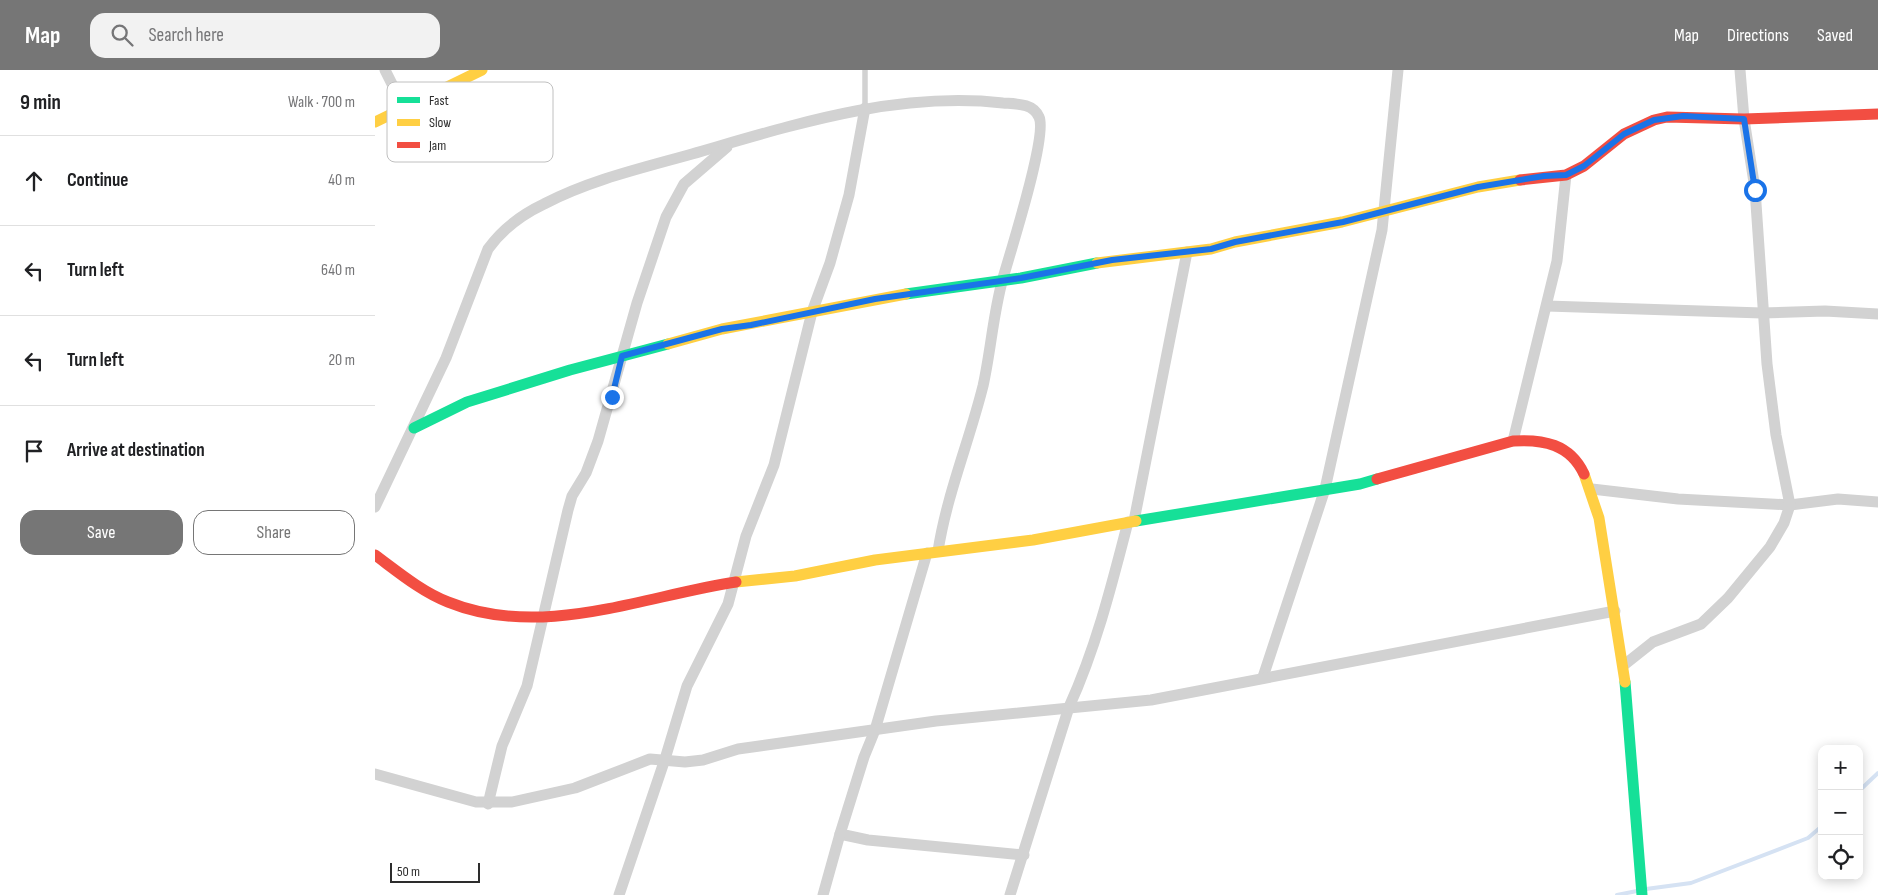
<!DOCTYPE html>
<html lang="en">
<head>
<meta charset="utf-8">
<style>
	:root { --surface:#fff; --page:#f2f2f2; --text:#202124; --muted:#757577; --line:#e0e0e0; --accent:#767676 }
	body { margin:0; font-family:"Sofia Sans Condensed",sans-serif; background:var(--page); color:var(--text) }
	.controls { position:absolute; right:15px; bottom:15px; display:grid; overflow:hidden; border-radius:10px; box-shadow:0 2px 12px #0003 }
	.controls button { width:45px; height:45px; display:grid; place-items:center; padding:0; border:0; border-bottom:1px solid var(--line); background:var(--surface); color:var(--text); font:25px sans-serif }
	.scale { position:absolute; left:15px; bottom:12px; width:90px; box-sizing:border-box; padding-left:5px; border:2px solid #2d2d2d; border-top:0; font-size:14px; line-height:18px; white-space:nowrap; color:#2d2d2d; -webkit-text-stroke:4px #fff; paint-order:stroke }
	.stop { position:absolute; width:15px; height:15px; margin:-11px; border:4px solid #1a73e8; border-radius:50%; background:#fff }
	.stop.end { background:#1a73e8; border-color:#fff; box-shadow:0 1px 5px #0008 }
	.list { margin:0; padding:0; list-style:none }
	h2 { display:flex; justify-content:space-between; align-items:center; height:65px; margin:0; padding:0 20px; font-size:21px }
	h2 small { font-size:16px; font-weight:400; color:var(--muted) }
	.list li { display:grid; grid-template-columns:32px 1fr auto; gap:15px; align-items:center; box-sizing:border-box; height:90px; padding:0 20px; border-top:1px solid var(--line) }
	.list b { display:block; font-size:19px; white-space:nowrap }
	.list em { font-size:16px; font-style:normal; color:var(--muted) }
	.actions { display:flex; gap:10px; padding:15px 20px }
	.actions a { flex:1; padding:11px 0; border:1px solid var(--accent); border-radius:15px; text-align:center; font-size:18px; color:var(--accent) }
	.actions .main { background:var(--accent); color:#fff }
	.icon { flex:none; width:28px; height:28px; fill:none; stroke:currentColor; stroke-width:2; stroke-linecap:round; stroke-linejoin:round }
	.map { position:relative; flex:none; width:1503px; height:825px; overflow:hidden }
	header { display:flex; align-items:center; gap:30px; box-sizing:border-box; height:70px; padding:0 25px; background:var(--accent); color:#fff }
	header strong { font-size:24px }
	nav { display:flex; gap:28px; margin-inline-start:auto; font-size:18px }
	.search { width:350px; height:45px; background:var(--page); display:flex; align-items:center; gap:12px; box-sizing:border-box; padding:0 18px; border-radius:15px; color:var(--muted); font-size:19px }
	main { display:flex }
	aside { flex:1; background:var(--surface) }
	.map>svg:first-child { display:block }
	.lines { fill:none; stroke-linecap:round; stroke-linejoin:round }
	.stream { stroke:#d5e2f3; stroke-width:4 }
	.lane { stroke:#d2d2d2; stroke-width:5.5 }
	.street { stroke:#d2d2d2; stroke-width:11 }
	.fast { stroke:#16e098; stroke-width:11 }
	.slow { stroke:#ffcf43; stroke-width:11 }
	.jam { stroke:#f24e42; stroke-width:11 }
	.route { stroke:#1a73e8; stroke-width:6 }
	.key { fill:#fff; stroke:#c0c0c0; stroke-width:1 }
	.key-label { font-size:14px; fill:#2d2d2d }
</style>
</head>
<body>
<header>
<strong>Map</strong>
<div class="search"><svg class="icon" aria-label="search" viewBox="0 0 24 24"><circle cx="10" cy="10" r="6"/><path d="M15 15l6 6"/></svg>Search here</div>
<nav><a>Map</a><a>Directions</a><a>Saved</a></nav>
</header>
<main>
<aside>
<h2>9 min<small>Walk · 700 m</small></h2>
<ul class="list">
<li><svg class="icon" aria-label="ahead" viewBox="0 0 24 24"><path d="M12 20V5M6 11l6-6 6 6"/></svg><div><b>Continue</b></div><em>40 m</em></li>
<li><svg class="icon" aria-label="left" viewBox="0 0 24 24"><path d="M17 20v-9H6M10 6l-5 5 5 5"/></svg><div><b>Turn left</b></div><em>640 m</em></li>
<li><svg class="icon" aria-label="left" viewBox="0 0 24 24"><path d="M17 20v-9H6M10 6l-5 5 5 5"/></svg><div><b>Turn left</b></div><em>20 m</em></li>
<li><svg class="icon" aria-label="arrive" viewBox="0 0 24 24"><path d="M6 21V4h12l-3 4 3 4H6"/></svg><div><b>Arrive at destination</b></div></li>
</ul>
<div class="actions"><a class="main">Save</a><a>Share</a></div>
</aside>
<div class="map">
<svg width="1503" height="825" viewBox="0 0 1503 825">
	<rect width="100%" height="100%" fill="#fff"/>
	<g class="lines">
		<g class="stream">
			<polyline points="1484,721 1503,703"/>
			<polyline points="1271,819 1316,813 1433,768 1447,756"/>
			<polyline points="1242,825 1262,821"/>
		</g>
		<polyline class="lane" points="490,0 490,38"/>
		<g class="street">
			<polyline points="10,0 29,38"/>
			<polyline points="1172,236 1387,243 1450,241 1503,244"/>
			<polyline points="1138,371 1182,191 1191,105"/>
			<polyline points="1217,419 1303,429 1415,435 1463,429 1503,432"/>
			<path d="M0,437l71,-149 42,-109c15,-21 33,-34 56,-45 46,-24 98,-36 148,-50 101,-29 204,-63 311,-51 13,1 30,0 36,14 9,18 -29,136 -36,161 -10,36 -12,72 -20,108 -14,56 -36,108 -45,165"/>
			<polyline points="759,451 812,182"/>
			<polyline points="552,483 500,660 489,687 465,764 493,770 649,785"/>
			<polyline points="1249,595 1278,572 1326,554 1353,528 1395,477 1409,453 1415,435 1401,365 1392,294 1380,119 1369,49 1365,0"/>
			<polyline points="888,607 950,419 1007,160 1023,0"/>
			<polyline points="0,704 101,732 137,732 200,718 275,689 310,692 328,690 363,679 561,651 776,630 1240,541"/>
			<polyline points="113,734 127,676 152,616 193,440 197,426 211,403 223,371 262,233 291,147 309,114 352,77"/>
			<polyline points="244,825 290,689 312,616 353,534 371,466 399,395 437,242 455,193 474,125 490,38"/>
			<polyline points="448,825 465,764"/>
			<path d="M635,825l59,-188c27,-59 43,-123 59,-185"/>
		</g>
		<g class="fast">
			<polyline points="531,224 646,208 722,193"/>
			<polyline points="39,358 92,332 195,300 293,274"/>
			<polyline points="761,451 985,414 1002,409"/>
			<polyline points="1250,612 1267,825"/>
		</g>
		<g class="slow">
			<polyline points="0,52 107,0"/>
			<polyline points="722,193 836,179 860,172 967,152 1103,117 1145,110"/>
			<polyline points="293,274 347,259 531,224"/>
			<polyline points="1209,404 1224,448 1250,612"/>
			<polyline points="361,512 420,506 500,490 658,470 761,451"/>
		</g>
		<g class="jam">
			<polyline points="1145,110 1191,105 1209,96 1249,64 1279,50 1292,47 1369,49 1503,44"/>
			<path d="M1002,409l136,-38c30,-2 57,3 71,33"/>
			<path d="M0,485c23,17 47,37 73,47 94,38 195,-6 288,-20"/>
		</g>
	</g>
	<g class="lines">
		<polyline class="route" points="237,327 247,286 347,259 376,255 500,229 646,208 737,190 836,179 860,172 968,152 1103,117 1169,106 1191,105 1209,96 1249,64 1279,50 1308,46 1369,49 1380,120"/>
	</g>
	<rect x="12" y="12" width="166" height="80" rx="8" class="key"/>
	<rect x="22" y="27" width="23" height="6" fill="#16e098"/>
	<rect x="22" y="49" width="23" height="7" fill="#ffcf43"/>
	<rect x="22" y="72" width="23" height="6" fill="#f24e42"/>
	<g class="key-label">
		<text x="54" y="35">Fast</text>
		<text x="54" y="57">Slow</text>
		<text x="54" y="80">Jam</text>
	</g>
</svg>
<div class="controls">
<button>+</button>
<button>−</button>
<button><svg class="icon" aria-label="locate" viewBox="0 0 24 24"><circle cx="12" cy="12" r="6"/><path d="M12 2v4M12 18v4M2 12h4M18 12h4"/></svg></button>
</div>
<div class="scale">50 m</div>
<div class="stop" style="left:1380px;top:120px"></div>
<div class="stop end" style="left:237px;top:327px"></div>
</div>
</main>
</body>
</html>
